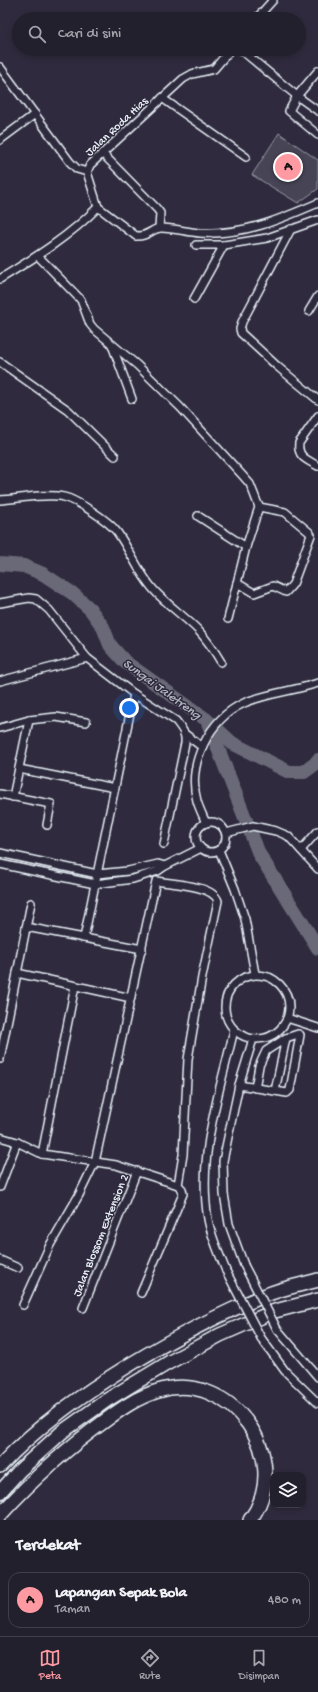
<!DOCTYPE html>
<html lang="id">
<head>
<meta charset="utf-8">
<style>
	:root { --surface:#23202e; --page:#2b2836; --text:#f1f3f6; --muted:#a3a3aa; --line:#403e4a; --accent:#ff9aa2 }
	body { margin:0; font-family:"Gochi Hand",sans-serif; background:var(--page); color:var(--text) }
	.controls { position:absolute; right:12px; bottom:12px; display:grid; overflow:hidden; border-radius:8px; box-shadow:0 2px 6px #0003 }
	.controls button { width:36px; height:36px; display:grid; place-items:center; padding:0; border:0; border-bottom:1px solid var(--line); background:var(--surface); color:var(--text); font:20px sans-serif }
	.you { position:absolute; left:129px; top:708px; width:14px; height:14px; margin:-10px; border:3px solid #fff; border-radius:50%; background:#1a73e8; box-shadow:0 0 0 6px #1a73e833 }
	.badge { display:grid; place-items:center; width:26px; height:26px; border-radius:50%; background:var(--accent); color:#111; font-size:13px; font-weight:700 }
	.pin { position:absolute; translate:-50% -50%; border:2px solid #fff; box-shadow:0 1px 4px #0006 }
	.list { margin:0; padding:0; list-style:none }
	h2 { display:flex; justify-content:space-between; align-items:center; height:52px; margin:0; padding:0 16px; font-size:17px }
	h2 small { font-size:13px; font-weight:400; color:var(--muted) }
	.list li { display:grid; grid-template-columns:26px 1fr auto; gap:12px; align-items:center; box-sizing:border-box; height:56px; margin:0 8px 8px; padding:0 8px; border:1px solid var(--line); border-radius:12px }
	.list b { display:block; font-size:15px; white-space:nowrap }
	.list p { margin:0; font-size:13px; white-space:nowrap; color:var(--muted) }
	.list em { font-size:13px; font-style:normal; color:var(--muted) }
	.icon { flex:none; width:22px; height:22px; fill:none; stroke:currentColor; stroke-width:2; stroke-linecap:round; stroke-linejoin:round }
	.map { position:relative; flex:none; width:318px; height:1520px; overflow:hidden }
	.search { position:absolute; background:var(--surface); box-shadow:0 2px 6px #0003; left:12px; right:12px; top:12px; height:44px; display:flex; align-items:center; gap:10px; box-sizing:border-box; padding:0 14px; border-radius:22px; color:var(--muted); font-size:15px }
	.sheet { height:116px; background:var(--surface) }
	nav { display:flex; justify-content:space-around; align-items:center; box-sizing:border-box; height:56px; border-top:1px solid var(--line); background:var(--surface); font-size:11px; color:var(--muted) }
	nav a { display:grid; justify-items:center; gap:2px }
	nav .on { color:var(--accent) }
	.map>svg:first-child { display:block }
	.green { fill:#464455; stroke:#979aa6 }
	.lines { fill:none; stroke-linecap:round; stroke-linejoin:round }
	.river { stroke:#696978; stroke-width:14 }
	.minor-casing { stroke:#e8f1f8; stroke-width:10 }
	.motorway-casing { stroke:#e8f1f8; stroke-width:16 }
	.minor { stroke:#2f2a3d; stroke-width:7 }
	.motorway { stroke:#2f2a3d; stroke-width:13 }
	.minor-bridge-casing { stroke:#e8f1f8; stroke-width:10; stroke-linecap:butt }
	.minor-bridge { stroke:#2f2a3d; stroke-width:7 }
	.labels { text-anchor:middle; stroke-width:3; stroke-linejoin:round; paint-order:stroke }
	.street-label { font-size:12px; fill:#e8f1f8; stroke:#2f2a3d }
	.water-label { font-size:13px; font-style:italic; fill:#afb4be; stroke:#2f2a3d }
</style>
</head>
<body>
<div class="map">
<svg width="318" height="1520" viewBox="0 0 318 1520">
	<rect width="100%" height="100%" fill="#2f2a3d"/>
	<filter id="ink" filterUnits="userSpaceOnUse"><feTurbulence type="fractalNoise" baseFrequency=".025" numOctaves="2"/><feDisplacementMap in="SourceGraphic" scale="8" xChannelSelector="R" yChannelSelector="G"/><feConvolveMatrix kernelMatrix="1 2 1 2 8 2 1 2 1" color-interpolation-filters="sRGB"/></filter>
	<g filter="url(#ink)">
		<polygon class="green" points="279,133 318,160 318,189 298,203 252,175"/>
		<g class="lines">
			<g class="river">
				<polyline points="0,564 24,566 43,574 72,593 90,609 103,627 110,645 125,662 207,720 259,854 318,948"/>
				<polyline points="209,722 232,743 289,772 304,772 315,764 318,760"/>
			</g>
			<g class="minor-casing">
				<g id="minor">
					<polyline points="256,19 273,0"/>
					<polyline points="240,49 297,96 318,111"/>
					<polyline points="0,67 70,162 77,169 87,172"/>
					<polyline points="318,71 297,96 289,111 318,135"/>
					<polyline points="162,98 246,157"/>
					<polyline points="0,140 35,114"/>
					<polyline points="102,153 157,209 160,213 159,228"/>
					<path d="M98,207l38,29c13,1 16,-8 25,-8 13,0 26,4 39,5 44,2 79,-13 118,-30"/>
					<polyline points="98,207 87,172 90,165 183,79 192,74 214,69 231,49"/>
					<polyline points="291,229 242,322 240,329 241,333 278,367 318,400"/>
					<polyline points="196,245 224,245 267,238 318,220"/>
					<polyline points="38,256 81,300 90,324 94,329 137,365 180,407 243,476 250,484 254,494 259,507 246,547 228,619"/>
					<path d="M0,279c34,-21 70,-43 98,-72"/>
					<polyline points="194,299 224,245"/>
					<polyline points="309,311 318,296"/>
					<polyline points="112,345 132,399"/>
					<polyline points="0,362 68,410 115,456"/>
					<path d="M318,416l-19,27c-2,14 8,17 19,23"/>
					<path d="M0,500c18,-1 47,-7 64,-3 13,3 45,24 53,35 13,18 21,40 36,57 13,15 30,26 45,41 9,10 16,20 23,32"/>
					<polyline points="198,516 246,547"/>
					<polyline points="237,583 254,593 273,586 286,592 293,584 311,535 309,532 285,512 259,507"/>
					<path d="M0,603l29,-5 7,1 13,11 38,48 47,36 42,27c6,8 10,12 9,22l-21,101"/>
					<polyline points="0,681 87,658"/>
					<polyline points="0,728 29,720 56,717 86,722"/>
					<polyline points="185,734 202,747"/>
					<polyline points="19,769 115,788"/>
					<polyline points="0,794 51,804 47,825"/>
					<polyline points="13,797 29,720"/>
					<circle cx="211" cy="837" r="15"/>
					<path d="M206,823c-3,-7 -7,-15 -9,-22 -10,-37 12,-82 47,-98 23,-10 50,-12 74,-20"/>
					<polyline points="226,833 253,826 276,831 288,836 318,869"/>
					<polyline points="219,850 235,889 245,919 255,974"/>
					<polyline points="301,850 318,831"/>
					<polyline points="0,853 97,874 128,871 158,864 165,866"/>
					<polyline points="0,864 95,884 133,879 158,871 165,866 201,848"/>
					<polyline points="26,927 142,949"/>
					<polyline points="84,938 134,694"/>
					<polyline points="17,973 131,998"/>
					<circle cx="257" cy="1007" r="32"/>
					<polyline points="287,1018 318,1028"/>
					<polyline points="0,1059 31,903"/>
					<polyline points="239,1085 275,1091 286,1038"/>
					<polyline points="255,1088 259,1066 266,1051 286,1038 298,1034 300,1035 290,1090 287,1093 275,1091"/>
					<polyline points="0,1137 17,1142 42,1154 116,1165 178,1185"/>
					<polyline points="42,1154 75,986"/>
					<polyline points="0,1187 17,1142"/>
					<polyline points="0,1260 18,1268"/>
					<polyline points="244,1265 229,1224 224,1194 223,1161 239,1085 253,1039"/>
					<path d="M226,1271c-6,-16 -15,-34 -18,-52 -11,-63 12,-128 26,-189"/>
					<path d="M23,1305l27,-60 29,-50 16,-33 61,-281c16,3 57,4 62,20l-16,76 -14,82 -5,96 -5,30 4,4 1,5 -42,99"/>
					<polyline points="83,1308 137,1171"/>
					<polyline points="277,1329 318,1377"/>
					<polyline points="261,1338 285,1371 318,1403"/>
				</g>
			</g>
			<g class="motorway-casing">
				<g id="motorway">
					<path d="M0,1466c38,-41 84,-73 131,-102 43,-26 88,-50 135,-69 16,-7 35,-10 52,-15"/>
					<polyline points="0,1492 20,1470 62,1432 107,1400 168,1363 220,1335 275,1311 318,1300"/>
					<path d="M0,1515c32,-35 67,-67 106,-95 16,-12 32,-23 52,-29 73,-23 137,68 92,129"/>
				</g>
			</g>
			<use href="#minor" class="minor"/>
			<use href="#motorway" class="motorway"/>
			<g class="minor-bridge-casing">
				<g id="minor-bridge">
					<polyline points="244,1265 277,1329"/>
					<polyline points="226,1271 261,1338"/>
				</g>
			</g>
			<use href="#minor-bridge" class="minor-bridge"/>
		</g>
	</g>
	<g class="labels">
		<g class="street-label">
			<text transform="translate(116 126) rotate(-43)" y="4">Jalan Roda Hias</text>
			<text transform="translate(100 1235) rotate(-68)" y="4">Jalan Blossom Extension 2</text>
		</g>
		<g class="water-label">
			<text transform="translate(163 688) rotate(36)" y="5">Sungai Jaletreng</text>
		</g>
	</g>
</svg>
<div class="controls">
<button><svg class="icon" aria-label="layers" viewBox="0 0 24 24"><path d="M12 4l9 5-9 5-9-5zM3 14l9 5 9-5"/></svg></button>
</div>
<div class="you"></div>
<div class="pin badge" style="left:288px;top:167px">A</div>
<div class="search"><svg class="icon" aria-label="search" viewBox="0 0 24 24"><circle cx="10" cy="10" r="6"/><path d="M15 15l6 6"/></svg>Cari di sini</div>
</div>
<section class="sheet">
<h2>Terdekat<small></small></h2>
<ul class="list">
<li><span class="badge">A</span><div><b>Lapangan Sepak Bola</b><p>Taman</p></div><em>480 m</em></li>
</ul>
</section>
<nav>
<a class="on"><svg class="icon" aria-label="map" viewBox="0 0 24 24"><path d="M3 6l6-2 6 2 6-2v14l-6 2-6-2-6 2zM9 4v14M15 6v14"/></svg>Peta</a>
<a><svg class="icon" aria-label="directions" viewBox="0 0 24 24"><path d="M12 3l9 9-9 9-9-9zM9 14v-3h6M13 9l2 2-2 2"/></svg>Rute</a>
<a><svg class="icon" aria-label="saved" viewBox="0 0 24 24"><path d="M7 4h10v16l-5-4-5 4z"/></svg>Disimpan</a>
</nav>
</body>
</html>
